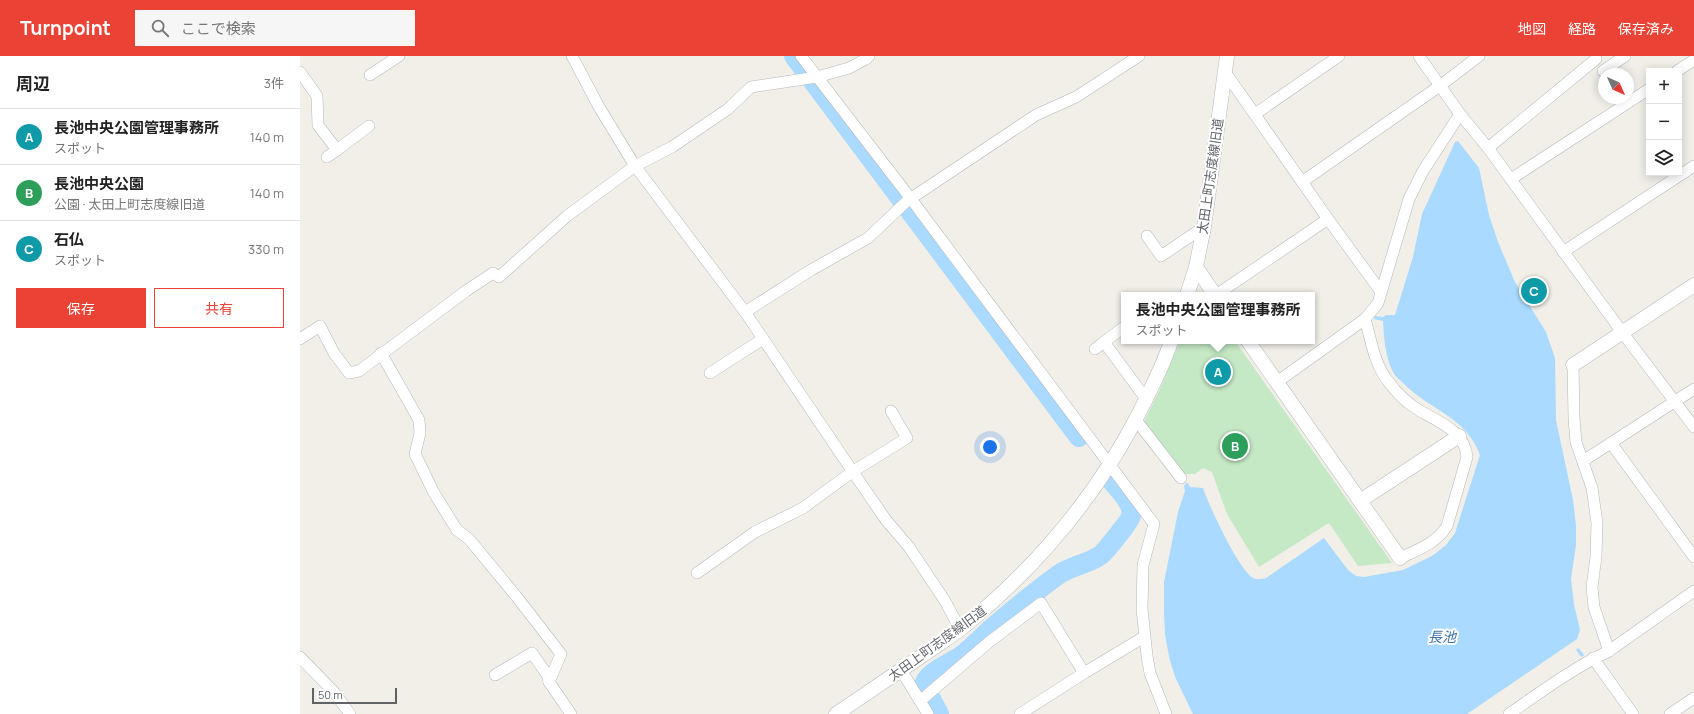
<!DOCTYPE html>
<html lang="ja">
<head>
<meta charset="utf-8">
<style>
	:root { --surface:#fff; --page:#f6f6f6; --text:#222; --muted:#767676; --line:#e0e0e0; --accent:#ea4335 }
	body { margin:0; font-family:Manrope,"Noto Sans JP",sans-serif; background:var(--page); color:var(--text) }
	.controls { position:absolute; right:12px; top:12px; display:grid; overflow:hidden; border-radius:0px; box-shadow:0 2px 10px #0003 }
	.controls button { width:36px; height:36px; display:grid; place-items:center; padding:0; border:0; border-bottom:1px solid var(--line); background:var(--surface); color:var(--text); font:20px sans-serif }
	.compass { position:absolute; left:1298px; top:12px; width:36px; height:36px; border-radius:50%; background:var(--surface); box-shadow:0 2px 10px #0003; rotate:135deg }
	.scale { position:absolute; left:12px; bottom:10px; width:85px; box-sizing:border-box; padding-left:4px; border:2px solid #5f6368; border-top:0; font-size:11px; line-height:14px; white-space:nowrap; color:#5f6368; -webkit-text-stroke:3px #fff; paint-order:stroke }
	.you { position:absolute; left:690px; top:391px; width:14px; height:14px; margin:-10px; border:3px solid #fff; border-radius:50%; background:#1a73e8; box-shadow:0 0 0 6px #1a73e833 }
	.badge { display:grid; place-items:center; width:26px; height:26px; border-radius:50%; background:var(--accent); color:#fff; font-size:13px; font-weight:700 }
	.pin { position:absolute; translate:-50% -50%; border:2px solid #fff; box-shadow:0 1px 4px #0006 }
	.popup { position:absolute; left:821px; top:236px; width:194px; height:52px; box-sizing:border-box; display:grid; place-content:center; border-radius:0px; background:var(--surface); filter:drop-shadow(0 1px 3px #0005); font-size:13px; white-space:nowrap; color:var(--muted) }
	.popup b { font-size:15px; color:var(--text) }
	.popup::after { content:''; position:absolute; left:50%; top:100%; margin-left:-8px; border:8px solid transparent; border-top-color:var(--surface) }
	.list { margin:0; padding:0; list-style:none }
	h2 { display:flex; justify-content:space-between; align-items:center; height:52px; margin:0; padding:0 16px; font-size:17px }
	h2 small { font-size:13px; font-weight:400; color:var(--muted) }
	.list li { display:grid; grid-template-columns:26px 1fr auto; gap:12px; align-items:center; box-sizing:border-box; height:56px; padding:0 16px; border-top:1px solid var(--line) }
	.list b { display:block; font-size:15px; white-space:nowrap }
	.list p { margin:0; font-size:13px; white-space:nowrap; color:var(--muted) }
	.list em { font-size:13px; font-style:normal; color:var(--muted) }
	.actions { display:flex; gap:8px; padding:12px 16px }
	.actions a { flex:1; padding:9px 0; border:1px solid var(--accent); border-radius:0px; text-align:center; font-size:14px; color:var(--accent) }
	.actions .main { background:var(--accent); color:#fff }
	.icon { flex:none; width:22px; height:22px; fill:none; stroke:currentColor; stroke-width:2; stroke-linecap:round; stroke-linejoin:round }
	.map { position:relative; flex:none; width:1394px; height:658px; overflow:hidden }
	header { display:flex; align-items:center; gap:24px; box-sizing:border-box; height:56px; padding:0 20px; background:var(--accent); color:#fff }
	header strong { font-size:19px }
	nav { display:flex; gap:22px; margin-inline-start:auto; font-size:14px }
	.search { width:280px; height:36px; background:var(--page); display:flex; align-items:center; gap:10px; box-sizing:border-box; padding:0 14px; border-radius:0px; color:var(--muted); font-size:15px }
	main { display:flex }
	aside { flex:1; background:var(--surface) }
	.map>svg:first-child { display:block }
	.green { fill:#c5e8c5 }
	.water { fill:#aadaff }
	.lines { fill:none; stroke-linecap:round; stroke-linejoin:round }
	.stream { stroke:#aadaff; stroke-width:3.5 }
	.river { stroke:#aadaff; stroke-width:20 }
	.minor-casing { stroke:#b5b8bc; stroke-width:12 }
	.tertiary-casing { stroke:#b5b8bc; stroke-width:15 }
	.minor { stroke:#fff; stroke-width:11 }
	.tertiary { stroke:#fff; stroke-width:14 }
	.labels { text-anchor:middle; stroke-width:4; stroke-linejoin:round; paint-order:stroke }
	.street-label { font-size:13px; fill:#5f6368; stroke:#fff }
	.water-label { font-size:14px; font-style:italic; fill:#4174aa; stroke:#fff }
</style>
</head>
<body>
<header>
<strong>Turnpoint</strong>
<div class="search"><svg class="icon" aria-label="search" viewBox="0 0 24 24"><circle cx="10" cy="10" r="6"/><path d="M15 15l6 6"/></svg>ここで検索</div>
<nav><a>地図</a><a>経路</a><a>保存済み</a></nav>
</header>
<main>
<aside>
<h2>周辺<small>3件</small></h2>
<ul class="list">
<li><span class="badge" style="background:#0f9aa8">A</span><div><b>長池中央公園管理事務所</b><p>スポット</p></div><em>140 m</em></li>
<li><span class="badge" style="background:#2e9e5b">B</span><div><b>長池中央公園</b><p>公園 · 太田上町志度線旧道</p></div><em>140 m</em></li>
<li><span class="badge" style="background:#0f9aa8">C</span><div><b>石仏</b><p>スポット</p></div><em>330 m</em></li>
</ul>
<div class="actions"><a class="main">保存</a><a>共有</a></div>
</aside>
<div class="map">
<svg width="1394" height="658" viewBox="0 0 1394 658">
	<rect width="100%" height="100%" fill="#f1efe8"/>
	<polygon class="green" points="880,285 935,285 1092,507 1058,510 1029,467 959,511 927,458 912,416 903,412 895,418 881,418 843,368 860,333"/>
	<path class="water" d="M1158,85l21,27 10,47 9,27 17,40 31,50 9,26 1,62 17,80 3,25v20l-5,34 3,25 6,26 -3,9 -110,75h-274l-17,-35 -6,-18 -5,-26 -1,-23v-30l14,-70 7,-21 -1,-5 3,-4 3,5 13,1c6,18 36,82 50,90 4,2 9,1 13,0l58,-40 24,32 8,6 8,1 39,-7 29,-14 14,-11 9,-12 25,-78c-14,-39 -51,-45 -77,-72 -3,-3 -8,-7 -10,-11 -8,-16 -9,-34 -10,-51l-9,-2 1,-3 8,1 3,-2h9l18,-58 9,-43 33,-72z"/>
	<g class="lines">
		<polyline class="stream" points="1278,594 1282,599"/>
		<g class="river">
			<polyline points="494,0 779,381"/>
			<path d="M639,658l-15,-28c1,-13 27,-23 37,-30 11,-8 21,-19 31,-28 22,-19 44,-37 66,-53 14,-10 32,-11 44,-21 5,-5 28,-33 29,-38 3,-13 -13,-27 -20,-36"/>
		</g>
		<g class="minor-casing">
			<g id="minor">
				<polyline points="272,0 299,51 335,110 445,256 555,419 586,464 609,491 645,545 660,573"/>
				<polyline points="501,0 611,143 854,468 843,509 842,553 847,600 850,617 866,658"/>
				<polyline points="1119,0 1160,58 1188,92 1322,276 1394,371"/>
				<polyline points="1303,15 1325,0"/>
				<polyline points="1377,15 1394,4"/>
				<polyline points="0,16 17,40 18,69 37,94 69,70"/>
				<polyline points="925,16 1028,163 1081,236"/>
				<polyline points="70,19 99,0"/>
				<polyline points="955,58 1039,0"/>
				<polyline points="1188,92 1296,3"/>
				<polyline points="27,101 37,94"/>
				<polyline points="1211,123 1349,33"/>
				<polyline points="1002,126 1141,29 1179,0"/>
				<polyline points="847,180 861,200 904,171"/>
				<polyline points="1263,196 1394,110"/>
				<polyline points="916,239 1028,163"/>
				<polyline points="445,256 511,214 568,182 607,145 736,59 776,41 839,0"/>
				<path d="M1065,263c6,20 9,45 23,62 7,10 18,21 29,28 19,12 48,21 50,48l-20,69c-10,17 -30,24 -47,32"/>
				<polyline points="824,271 804,286 846,343"/>
				<polyline points="0,283 20,270 34,297 49,317 59,315 166,235 193,217 199,221 267,160 335,110 372,91 428,53 451,31 517,21 549,12 566,3 569,0"/>
				<polyline points="795,293 804,286"/>
				<polyline points="81,297 119,364 120,377 115,398 134,437 157,474 169,483 216,540 261,598 249,626 271,658"/>
				<polyline points="1273,309 1274,362 1276,386 1292,432 1297,467 1296,501 1292,531 1294,551 1309,595"/>
				<polyline points="410,317 463,283"/>
				<polyline points="977,326 1065,263 1078,247 1109,143 1123,115 1160,58"/>
				<polyline points="836,364 881,422"/>
				<polyline points="1311,387 1394,501"/>
				<polyline points="1283,405 1394,333"/>
				<polyline points="397,517 455,476 503,452 552,416 607,382 591,355"/>
				<polyline points="0,601 34,636 50,658"/>
				<polyline points="1293,602 1333,658"/>
				<polyline points="601,614 628,658"/>
				<polyline points="195,619 232,597 248,620 249,626"/>
				<polyline points="620,645 689,586 741,547 784,617"/>
				<polyline points="720,658 784,617 844,581"/>
				<path d="M1209,658c32,-22 64,-46 100,-63l85,-60"/>
				<polyline points="1370,658 1394,642"/>
			</g>
		</g>
		<g class="tertiary-casing">
			<g id="tertiary">
				<polyline points="896,211 915,239"/>
				<polyline points="887,239 896,211 904,171 927,0"/>
				<polyline points="948,285 1100,502"/>
				<polyline points="1273,309 1394,229"/>
				<polyline points="1060,445 1159,380"/>
				<path d="M536,658c31,-21 62,-42 93,-63 13,-9 27,-18 39,-28 75,-62 137,-138 179,-226 9,-19 18,-36 24,-56"/>
			</g>
		</g>
		<use href="#minor" class="minor"/>
		<use href="#tertiary" class="tertiary"/>
	</g>
	<g class="labels">
		<g class="street-label">
			<text transform="translate(910 120) rotate(-82)" y="5">太田上町志度線旧道</text>
			<text transform="translate(637 587) rotate(-36)" y="5">太田上町志度線旧道</text>
		</g>
		<g class="water-label">
			<text x="1142" y="586">長池</text>
		</g>
	</g>
</svg>
<div class="controls">
<button>+</button>
<button>−</button>
<button><svg class="icon" aria-label="layers" viewBox="0 0 24 24"><path d="M12 4l9 5-9 5-9-5zM3 14l9 5 9-5"/></svg></button>
</div>
<svg class="compass" viewBox="-18 -18 36 36"><path d="M0-13l5 13h-10z" fill="#e53935"/><path d="M0 13l5-13h-10z" fill="#767676"/></svg>
<div class="scale">50 m</div>
<div class="you"></div>
<div class="pin badge" style="left:918px;top:316px;background:#0f9aa8">A</div>
<div class="popup"><b>長池中央公園管理事務所</b>スポット</div>
<div class="pin badge" style="left:935px;top:390px;background:#2e9e5b">B</div>
<div class="pin badge" style="left:1234px;top:235px;background:#0f9aa8">C</div>
</div>
</main>
</body>
</html>
